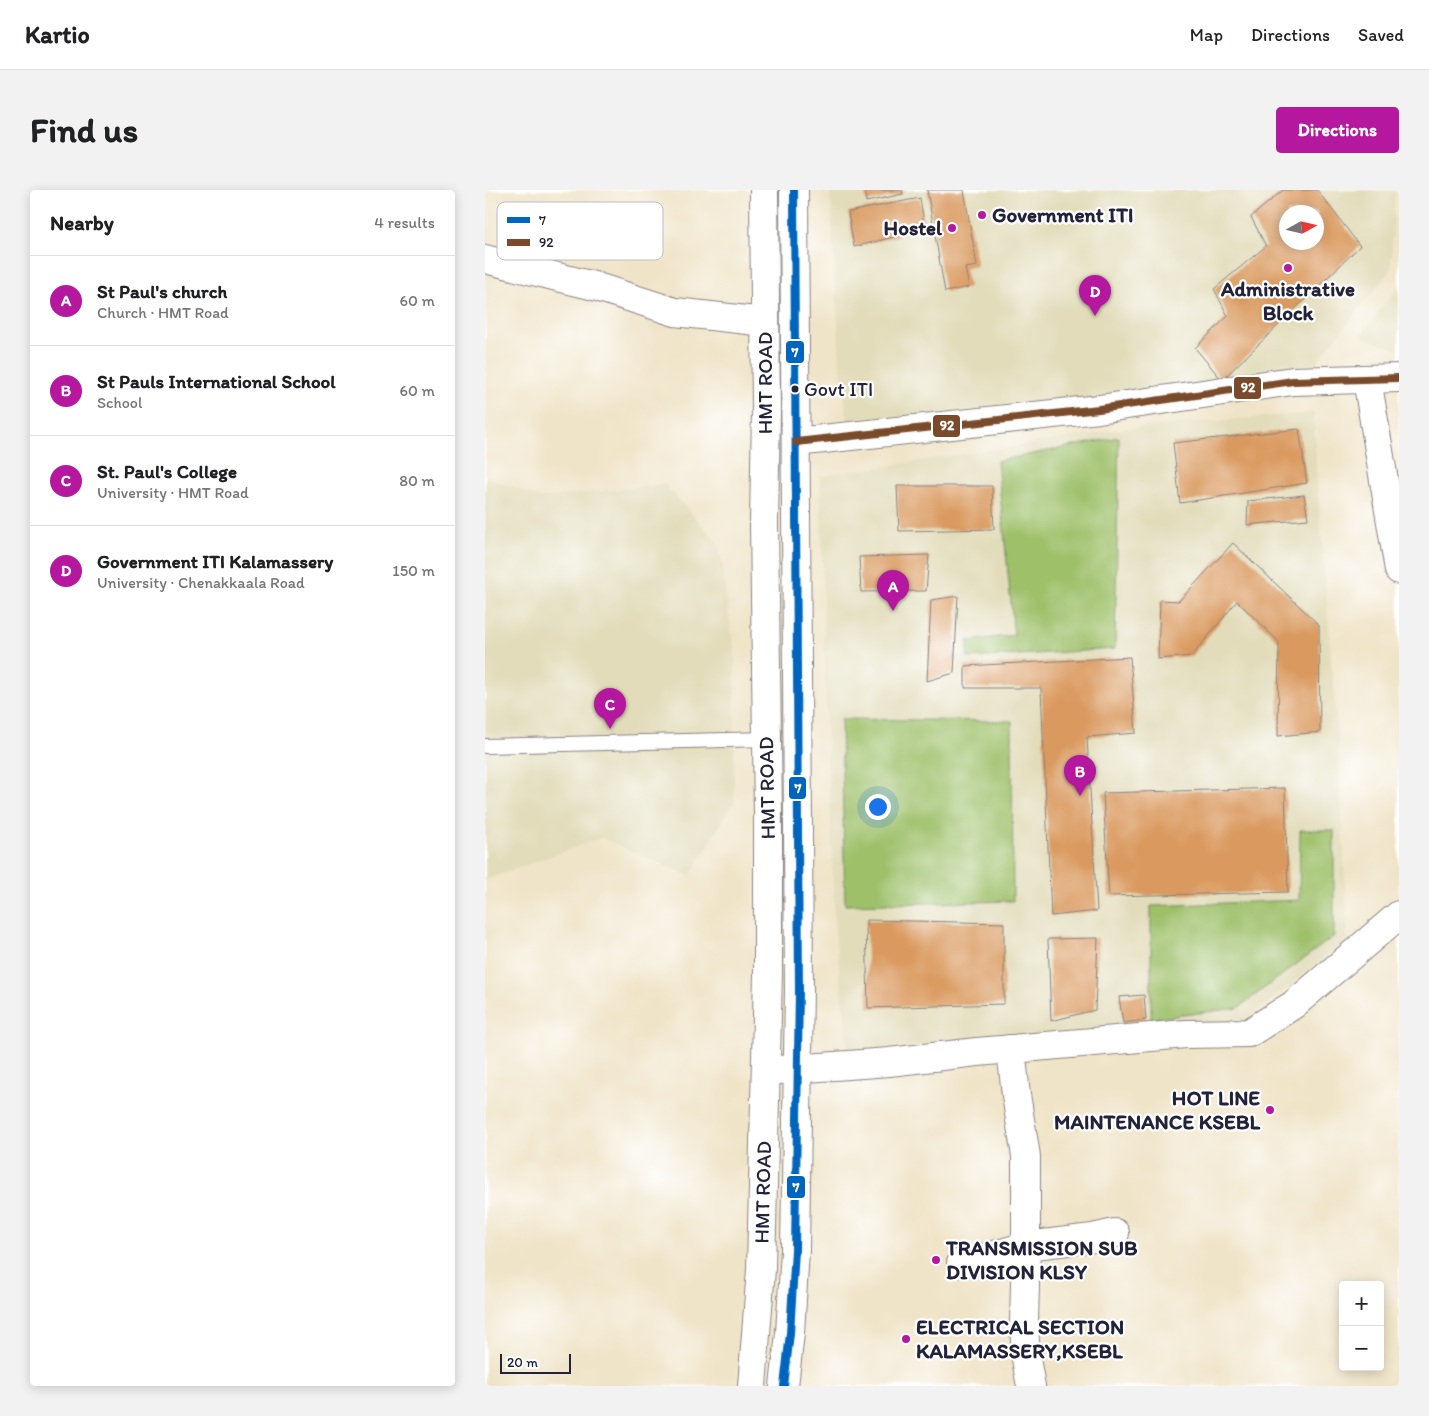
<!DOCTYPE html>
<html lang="en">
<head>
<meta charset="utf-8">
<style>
	:root { --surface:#fff; --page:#f2f2f2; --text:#202124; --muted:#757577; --line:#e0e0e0; --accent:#b5179e }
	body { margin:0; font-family:Itim,sans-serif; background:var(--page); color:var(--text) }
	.controls { position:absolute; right:15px; bottom:15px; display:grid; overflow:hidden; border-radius:5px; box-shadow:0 2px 12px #0003 }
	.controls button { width:45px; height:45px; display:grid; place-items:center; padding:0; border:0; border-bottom:1px solid var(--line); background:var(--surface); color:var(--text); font:25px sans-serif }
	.compass { position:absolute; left:794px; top:15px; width:45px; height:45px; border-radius:50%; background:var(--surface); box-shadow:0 2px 12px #0003; rotate:82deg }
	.scale { position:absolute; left:15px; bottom:12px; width:71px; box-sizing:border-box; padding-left:5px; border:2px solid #22223b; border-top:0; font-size:14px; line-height:18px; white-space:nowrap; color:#22223b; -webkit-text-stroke:4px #fff; paint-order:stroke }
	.you { position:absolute; left:392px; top:616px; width:18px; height:18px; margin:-12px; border:4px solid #fff; border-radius:50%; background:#1a73e8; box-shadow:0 0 0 8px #1a73e833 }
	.badge { display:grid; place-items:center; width:32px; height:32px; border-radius:50%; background:var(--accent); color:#fff; font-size:16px; font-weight:700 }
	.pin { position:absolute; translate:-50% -41px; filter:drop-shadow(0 1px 2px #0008) }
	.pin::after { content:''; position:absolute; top:26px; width:18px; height:15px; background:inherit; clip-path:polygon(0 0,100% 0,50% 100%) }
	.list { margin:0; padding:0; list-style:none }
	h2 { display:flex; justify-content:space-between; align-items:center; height:65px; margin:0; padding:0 20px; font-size:21px }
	h2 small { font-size:16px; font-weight:400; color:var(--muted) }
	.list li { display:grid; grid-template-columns:32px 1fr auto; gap:15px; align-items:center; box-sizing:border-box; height:90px; padding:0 20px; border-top:1px solid var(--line) }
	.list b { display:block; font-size:19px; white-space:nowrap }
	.list p { margin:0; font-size:16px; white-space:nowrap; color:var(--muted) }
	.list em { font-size:16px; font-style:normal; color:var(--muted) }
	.map { position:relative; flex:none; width:914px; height:1196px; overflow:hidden; border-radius:5px }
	header { display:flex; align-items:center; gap:30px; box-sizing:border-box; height:70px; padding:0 25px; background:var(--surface); border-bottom:1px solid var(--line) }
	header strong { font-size:24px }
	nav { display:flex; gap:28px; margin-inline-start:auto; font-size:18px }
	.intro { display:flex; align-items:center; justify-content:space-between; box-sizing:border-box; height:120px; padding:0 30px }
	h1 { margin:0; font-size:35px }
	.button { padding:12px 22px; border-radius:5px; background:var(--accent); color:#fff; font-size:18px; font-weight:700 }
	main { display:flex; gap:30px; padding:0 30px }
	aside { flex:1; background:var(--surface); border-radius:5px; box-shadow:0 2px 12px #0003 }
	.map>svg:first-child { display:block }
	.built { fill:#e2dcba; fill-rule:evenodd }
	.green { fill:#9ec069; stroke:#607152 }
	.building { fill:#da9a5f; fill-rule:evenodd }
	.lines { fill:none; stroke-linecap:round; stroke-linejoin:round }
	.lane-casing { stroke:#898382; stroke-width:16 }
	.street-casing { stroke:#898382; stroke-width:30 }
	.primary-casing { stroke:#898382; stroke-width:30 }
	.lane { stroke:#fff; stroke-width:14 }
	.street { stroke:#fff; stroke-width:28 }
	.primary { stroke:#fff; stroke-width:28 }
	.bus-1-casing { stroke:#fff; stroke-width:11 }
	.bus-2-casing { stroke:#fff; stroke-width:11 }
	.bus-1 { stroke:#0065bd; stroke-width:8 }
	.bus-2 { stroke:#7a4b2a; stroke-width:8 }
	.poi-dot { fill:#b5179e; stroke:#fff; stroke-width:2 }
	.bus-dot { fill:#22223b; stroke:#fff; stroke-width:2 }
	.labels { text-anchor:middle; stroke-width:4.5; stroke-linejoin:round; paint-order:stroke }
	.bus-label { font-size:20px; fill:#22223b; stroke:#fff; text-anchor:start }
	.poi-label { font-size:21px; font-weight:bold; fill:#22223b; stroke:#fff; text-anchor:start }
	.street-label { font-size:21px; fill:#22223b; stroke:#fff }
	.key { fill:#fff; stroke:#bdbdc4; stroke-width:1 }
	.key-label { font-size:14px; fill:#22223b }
	.line-badge { stroke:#fff; stroke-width:2 }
	.badge-label { font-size:14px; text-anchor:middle; font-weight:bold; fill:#fff }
</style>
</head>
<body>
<header>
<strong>Kartio</strong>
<nav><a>Map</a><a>Directions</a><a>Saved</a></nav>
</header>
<div class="intro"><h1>Find us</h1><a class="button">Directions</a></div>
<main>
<aside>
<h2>Nearby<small>4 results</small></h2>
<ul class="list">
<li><span class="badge">A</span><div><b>St Paul's church</b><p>Church · HMT Road</p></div><em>60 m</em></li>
<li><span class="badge">B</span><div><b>St Pauls International School</b><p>School</p></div><em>60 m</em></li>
<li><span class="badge">C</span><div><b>St. Paul's College</b><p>University · HMT Road</p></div><em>80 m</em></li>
<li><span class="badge">D</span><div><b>Government ITI Kalamassery</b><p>University · Chenakkaala Road</p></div><em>150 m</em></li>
</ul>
</aside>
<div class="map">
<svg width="914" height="1196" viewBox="0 0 914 1196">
	<rect width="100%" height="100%" fill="#fff"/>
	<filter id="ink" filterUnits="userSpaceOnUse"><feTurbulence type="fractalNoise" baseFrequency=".02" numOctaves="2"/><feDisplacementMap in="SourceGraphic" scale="10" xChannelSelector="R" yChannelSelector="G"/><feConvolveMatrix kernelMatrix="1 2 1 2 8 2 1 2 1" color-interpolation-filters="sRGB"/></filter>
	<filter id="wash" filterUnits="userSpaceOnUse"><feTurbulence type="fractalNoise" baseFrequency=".0096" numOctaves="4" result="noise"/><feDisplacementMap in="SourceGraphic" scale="20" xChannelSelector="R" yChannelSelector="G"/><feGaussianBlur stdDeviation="1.12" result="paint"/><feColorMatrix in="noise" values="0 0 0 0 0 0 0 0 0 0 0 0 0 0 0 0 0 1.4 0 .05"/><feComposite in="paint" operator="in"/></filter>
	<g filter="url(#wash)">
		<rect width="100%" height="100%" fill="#f0e4c8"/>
		<g class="built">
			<path d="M345,0h565l-4,80 -76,94 -101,18 -92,12 -274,28 -8,-60zM802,22h30v30h-30z"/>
			<polygon points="914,96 914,160 875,146"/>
			<polygon points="829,223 831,276 854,564 863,750 760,830 363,861 350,742 341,519 335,286 652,237"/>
			<polygon points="0,287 56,308 180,294 234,354 250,466 249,612 205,686 116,648 0,690"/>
		</g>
		<g class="green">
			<polygon points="634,247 630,459 483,468 483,451 529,445 512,271"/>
			<polygon points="356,529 527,531 528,711 360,715"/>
			<polygon points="815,640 849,640 849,746 753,818 666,829 666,716 814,710"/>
		</g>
		<g id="blocks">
			<g class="building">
				<polygon points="380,0 417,0 418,4 381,12"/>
				<polygon points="442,0 479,0 492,76 480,78 484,97 460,102"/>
				<path d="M798,0h34l43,56 -138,134 -27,-32 33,-32 -14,-27 52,-43 -15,-29zM802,22h30v30h-30z"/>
				<polygon points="435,8 440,39 369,57 363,22"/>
				<polygon points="814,239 822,293 695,313 688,253"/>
				<polygon points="412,296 507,296 509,339 414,341"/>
				<polygon points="819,305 823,329 762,335 763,311"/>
				<polygon points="748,353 834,435 835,542 793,546 794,452 752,411 707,466 673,469 675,410 694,411"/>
				<polygon points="444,365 441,401 376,402 374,367"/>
				<polygon points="473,406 469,483 442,491 446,410"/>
				<polygon points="645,467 651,543 602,547 612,721 566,726 556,498 480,498 480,476"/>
				<polygon points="800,598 803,702 624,706 618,603"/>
				<polygon points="381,730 519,733 519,814 383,818"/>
				<polygon points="613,748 610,820 566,831 563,749"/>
				<polygon points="659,805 661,830 638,833 634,807"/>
			</g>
		</g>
	</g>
	<g filter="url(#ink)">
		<use href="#blocks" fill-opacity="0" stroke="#898382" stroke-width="1"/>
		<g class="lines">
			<g class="lane-casing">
				<polyline id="lane" points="0,556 282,549"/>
			</g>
			<g class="street-casing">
				<g id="street">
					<polyline points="0,69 109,96 190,122 280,132"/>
					<polyline points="882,189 914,380"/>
					<polyline points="311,252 614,219 808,191 914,188"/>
					<polyline points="526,859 531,905 541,966 541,1056 608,1048 630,1043"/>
					<polyline points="281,881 404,872 492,862 701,844 764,843 808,815 914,725"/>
					<polyline points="476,1073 510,1065 541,1056 539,1133 541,1169 546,1196"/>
				</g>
			</g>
			<g class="primary-casing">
				<g id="primary">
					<path id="s1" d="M267,1196l9,-117 7,-295v-160l-4,-290 2,-113 -2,-221"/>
					<polyline points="299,1196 305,1143 310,1060 314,800 309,0"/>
				</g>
			</g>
			<use href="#lane" class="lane"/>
			<use href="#street" class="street"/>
			<use href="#primary" class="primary"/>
			<g class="bus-1-casing">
				<polyline id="bus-1" points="299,1196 305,1143 310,1060 314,800 309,0"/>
			</g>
			<g class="bus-2-casing">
				<polyline id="bus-2" points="311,252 614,219 808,191 914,188"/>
			</g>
			<use href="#bus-1" class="bus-1"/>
			<use href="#bus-2" class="bus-2"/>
		</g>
	</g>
	<g class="poi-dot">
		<circle cx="497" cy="25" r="5"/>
		<circle cx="467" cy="38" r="5"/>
		<circle cx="803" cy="78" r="5"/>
		<circle cx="785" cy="920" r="5"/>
		<circle cx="451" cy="1070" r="5"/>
		<circle cx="421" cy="1149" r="5"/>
	</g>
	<circle class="bus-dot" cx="310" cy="199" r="4.5"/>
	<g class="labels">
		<g class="bus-label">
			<text x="319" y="206">Govt ITI</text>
		</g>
		<g class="poi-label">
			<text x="507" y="32">Government ITI</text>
			<text x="457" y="45" text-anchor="end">Hostel</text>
			<text x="803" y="106" text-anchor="middle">Administrative<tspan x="803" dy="24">Block</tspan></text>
			<text x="775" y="915" text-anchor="end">HOT LINE<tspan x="775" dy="24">MAINTENANCE KSEBL</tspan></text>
			<text x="461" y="1065">TRANSMISSION SUB<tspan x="461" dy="24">DIVISION KLSY</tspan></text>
			<text x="431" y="1144">ELECTRICAL SECTION<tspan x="431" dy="24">KALAMASSERY,KSEBL</tspan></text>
		</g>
		<g class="street-label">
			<text transform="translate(280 193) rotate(-90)" y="7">HMT ROAD</text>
			<text transform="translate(282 598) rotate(-91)" y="7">HMT ROAD</text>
			<text dy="7" stroke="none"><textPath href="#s1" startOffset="194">HMT ROAD</textPath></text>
		</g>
	</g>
	<rect x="12" y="12" width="166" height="58" rx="8" class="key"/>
	<rect x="22" y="27" width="23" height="6" fill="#0065bd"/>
	<rect x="22" y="49" width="23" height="7" fill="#7a4b2a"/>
	<g class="key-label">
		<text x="54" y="35">7</text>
		<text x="54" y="57">92</text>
	</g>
	<g class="line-badge">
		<rect x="300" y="150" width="20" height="24" rx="5" fill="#0065bd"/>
		<rect x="748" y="186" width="29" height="24" rx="5" fill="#7a4b2a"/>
		<rect x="447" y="224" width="29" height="24" rx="5" fill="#7a4b2a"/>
		<rect x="303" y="586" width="19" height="24" rx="5" fill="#0065bd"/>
		<rect x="301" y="985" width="20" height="24" rx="5" fill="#0065bd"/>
	</g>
	<g class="badge-label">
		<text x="310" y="167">7</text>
		<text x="763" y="202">92</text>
		<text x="462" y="240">92</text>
		<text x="313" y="603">7</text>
		<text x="311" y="1002">7</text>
	</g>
</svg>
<div class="controls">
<button>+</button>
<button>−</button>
</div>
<svg class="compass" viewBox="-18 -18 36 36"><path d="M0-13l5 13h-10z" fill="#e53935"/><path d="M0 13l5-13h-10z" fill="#757577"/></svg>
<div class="scale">20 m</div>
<div class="you"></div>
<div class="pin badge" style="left:408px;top:421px">A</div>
<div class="pin badge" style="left:595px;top:606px">B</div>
<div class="pin badge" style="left:125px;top:539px">C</div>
<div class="pin badge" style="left:610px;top:126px">D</div>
</div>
</main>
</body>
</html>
